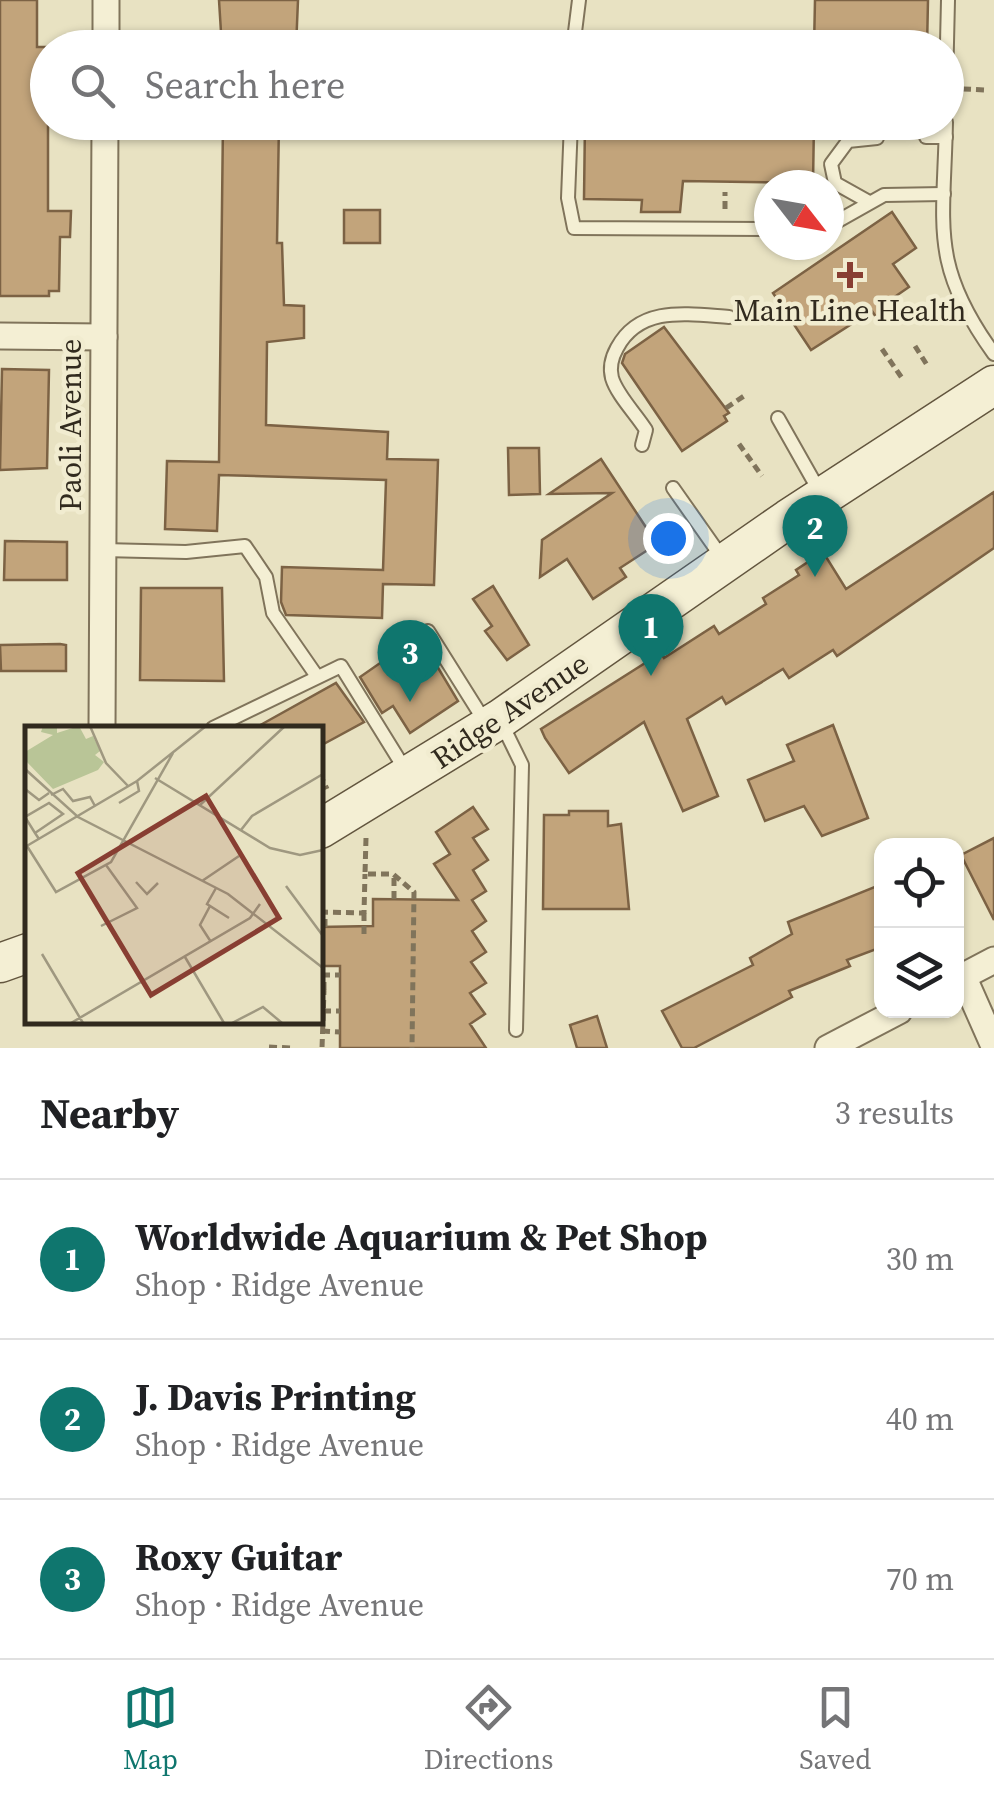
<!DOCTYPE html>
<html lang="en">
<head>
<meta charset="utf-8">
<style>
	:root { --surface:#fff; --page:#f6f6f6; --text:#202124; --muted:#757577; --line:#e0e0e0; --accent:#0f766e }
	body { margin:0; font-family:"Source Serif 4",serif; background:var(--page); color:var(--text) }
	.controls { position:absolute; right:30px; bottom:30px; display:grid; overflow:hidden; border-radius:20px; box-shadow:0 2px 8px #0004 }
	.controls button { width:90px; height:90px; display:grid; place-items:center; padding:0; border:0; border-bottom:2px solid var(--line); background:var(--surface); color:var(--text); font:50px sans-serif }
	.compass { position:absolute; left:754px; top:170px; width:90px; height:90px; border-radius:50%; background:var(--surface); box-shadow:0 2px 8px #0004; rotate:121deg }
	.you { position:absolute; left:668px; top:538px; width:35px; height:35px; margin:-25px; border:8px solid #fff; border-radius:50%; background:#1a73e8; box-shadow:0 0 0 15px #1a73e833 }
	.badge { display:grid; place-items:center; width:65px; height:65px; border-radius:50%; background:var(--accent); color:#fff; font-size:32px; font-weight:700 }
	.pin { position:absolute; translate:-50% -82px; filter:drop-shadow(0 2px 5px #0008) }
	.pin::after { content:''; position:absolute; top:52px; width:35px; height:30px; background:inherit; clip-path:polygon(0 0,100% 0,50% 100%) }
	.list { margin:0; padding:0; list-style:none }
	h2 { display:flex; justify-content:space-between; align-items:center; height:130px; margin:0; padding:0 40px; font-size:42px }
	h2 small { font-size:32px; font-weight:400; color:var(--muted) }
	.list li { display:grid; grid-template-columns:65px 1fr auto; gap:30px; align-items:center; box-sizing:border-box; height:160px; padding:0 40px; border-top:2px solid var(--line) }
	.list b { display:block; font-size:38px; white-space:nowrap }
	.list p { margin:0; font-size:32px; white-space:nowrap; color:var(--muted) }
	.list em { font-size:32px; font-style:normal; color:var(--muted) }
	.icon { flex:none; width:55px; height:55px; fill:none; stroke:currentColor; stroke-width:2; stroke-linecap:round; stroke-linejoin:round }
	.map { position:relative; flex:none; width:994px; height:1048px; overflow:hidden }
	.search { position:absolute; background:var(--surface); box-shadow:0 2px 8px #0004; left:30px; right:30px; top:30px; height:110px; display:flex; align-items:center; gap:25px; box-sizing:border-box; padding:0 35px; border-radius:55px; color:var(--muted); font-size:38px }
	.sheet { height:610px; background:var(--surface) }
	nav { display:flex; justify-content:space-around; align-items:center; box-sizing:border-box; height:140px; border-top:2px solid var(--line); background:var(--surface); font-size:28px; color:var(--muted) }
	nav a { display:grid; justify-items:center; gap:5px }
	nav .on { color:var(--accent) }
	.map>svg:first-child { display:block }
	.building { fill:#c2a47b; stroke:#7c6244; stroke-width:2.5 }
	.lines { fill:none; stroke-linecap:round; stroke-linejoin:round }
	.service-casing { stroke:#80745b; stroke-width:16 }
	.minor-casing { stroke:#80745b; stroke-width:29 }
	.secondary-casing { stroke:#62553e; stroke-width:41 }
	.path { stroke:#80745b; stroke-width:5; stroke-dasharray:8 5; stroke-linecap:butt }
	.service { stroke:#f4efd4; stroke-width:12 }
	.minor { stroke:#f4efd4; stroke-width:25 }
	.secondary { stroke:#f4efd4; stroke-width:38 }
	.poi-dot { fill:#883e32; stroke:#f1ecd0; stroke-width:4 }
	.labels { text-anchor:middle; stroke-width:9; stroke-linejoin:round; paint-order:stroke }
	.poi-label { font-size:30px; fill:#312a1e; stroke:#f1ecd0 }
	.street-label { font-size:30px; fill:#312a1e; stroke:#f1ecd0 }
	.inset-road { fill:none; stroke:#9f9880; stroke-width:2.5 }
	.view { fill:#883e32; fill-opacity:0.15; stroke:#883e32; stroke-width:5 }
	.inset-edge { fill:none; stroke:#312a1e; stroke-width:5 }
</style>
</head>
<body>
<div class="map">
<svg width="994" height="1048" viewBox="0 0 994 1048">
	<rect width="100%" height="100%" fill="#e8e2c2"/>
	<g class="building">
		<polygon points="0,0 37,0 37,47 48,47 48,211 71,211 70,237 60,237 59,291 49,291 49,296 0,296"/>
		<polygon points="219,0 298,0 296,48 222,48"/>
		<polygon points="815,0 928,0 927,48 814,48"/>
		<polygon points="223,122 279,122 277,243 282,243 284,305 304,306 304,338 267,342 266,425 388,432 387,459 438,460 434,585 383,584 382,618 286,615 281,602 282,567 383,570 386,480 219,475 217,531 165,529 167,461 219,462"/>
		<polygon points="585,122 814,122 813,183 683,181 680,212 641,212 642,200 584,199"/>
		<rect x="344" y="210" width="36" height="33"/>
		<polygon points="892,212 916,248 893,264 909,287 893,298 899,306 878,320 872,311 811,350 773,293"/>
		<polygon points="664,327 729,413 724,416 727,421 682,451 622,363 625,354"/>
		<polygon points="2,369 49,370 47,468 0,470"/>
		<polygon points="508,448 539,448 540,494 509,495"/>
		<polygon points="601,459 657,544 620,568 626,577 593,599 567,559 540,577 542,540 612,493 549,494"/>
		<polygon points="994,492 994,548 837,656 833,650 789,678 783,669 726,704 722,697 687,719 718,796 683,811 644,722 569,773 545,738 541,729 661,653 664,658 714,626 719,634 766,604 763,598 799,575 796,570 823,552 846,589"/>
		<polygon points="5,541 67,542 67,580 4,580"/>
		<polygon points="493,586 529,645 507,660 485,631 492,626 473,599"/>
		<polygon points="141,588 222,588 224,681 140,680"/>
		<polygon points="419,636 458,701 410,733 393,706 382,713 360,677"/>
		<polygon points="60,644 66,645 66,671 1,671 0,645"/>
		<polygon points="336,683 364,722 320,746 320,728 255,728"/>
		<polygon points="833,725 868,818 822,836 804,806 765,821 748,780 794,761 787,745"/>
		<polygon points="473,807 488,829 473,838 488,860 473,870 486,891 472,900 486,921 472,931 486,952 471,962 486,983 470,993 485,1014 470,1024 486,1048 340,1048 340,966 320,966 320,927 373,926 373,899 458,900 434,864 450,854 436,832"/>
		<polygon points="569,811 608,811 608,826 621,824 629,909 543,909 544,815 569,815"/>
		<polygon points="994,838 994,920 961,855"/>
		<polygon points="882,884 882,947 847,960 850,966 789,991 792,997 694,1048 682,1048 662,1011 753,965 750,958 792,934 788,922"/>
		<polygon points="597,1016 607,1048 577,1048 570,1025"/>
	</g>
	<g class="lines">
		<g class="service-casing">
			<g id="service">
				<polyline points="573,48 579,0"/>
				<polyline points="946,85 948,0"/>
				<polyline points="571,122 568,198 574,228 769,229"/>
				<path d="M946,122c-2,105 -17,142 48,232"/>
				<polyline points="926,137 946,137"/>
				<polyline points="869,202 835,183 831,164 848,141 877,138"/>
				<polyline points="829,226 884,195 944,194"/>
				<polyline points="778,418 821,494"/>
				<path d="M642,445l4,-15c-10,-16 -29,-35 -34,-52 -3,-11 0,-21 5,-30 23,-43 71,-34 112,-31"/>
				<polyline points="673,488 723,559"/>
				<polyline points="103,550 186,552 245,546 266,577 273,613 316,675"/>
				<polyline points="428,631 487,725"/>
				<polyline points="501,722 522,765 516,1030"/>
				<polyline points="213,728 341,666 406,771"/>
			</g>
		</g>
		<g class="minor-casing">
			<g id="minor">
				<polyline points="106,48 106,0"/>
				<polyline points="0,336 104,337"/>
				<polyline points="102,728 105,122"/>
				<polyline points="963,976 994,1046"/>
				<polyline points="956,980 994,960"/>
				<polyline points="828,1048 899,1011"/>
			</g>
		</g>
		<g class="secondary-casing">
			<g id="secondary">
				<polyline points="320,829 500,719 788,519 994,385"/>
				<polyline points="0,963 28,953"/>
			</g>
		</g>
		<g class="path">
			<polyline points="963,89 985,90"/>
			<polyline points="725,209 725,192"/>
			<polyline points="915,346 927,365"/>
			<polyline points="882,349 904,381"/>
			<polyline points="726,408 747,394"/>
			<polyline points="739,444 762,476"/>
			<polyline points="320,774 327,789"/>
			<polyline points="366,838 365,874 393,874 414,892 412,1048"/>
			<polyline points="394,899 394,877"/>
			<polyline points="320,912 364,913 365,874"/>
			<polyline points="325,927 325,912"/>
			<polyline points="364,934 364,913"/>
			<polyline points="324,990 324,975 340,975"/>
			<polyline points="320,991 324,991 322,1048"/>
			<polyline points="323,1011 340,1011"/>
			<polyline points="322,1031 340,1032"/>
			<polyline points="269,1047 290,1048"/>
		</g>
		<use href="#service" class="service"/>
		<use href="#minor" class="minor"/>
		<use href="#secondary" class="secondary"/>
	</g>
	<path class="poi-dot" d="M845 260h10v10h10v10h-10v10h-10v-10h-10v-10h10z"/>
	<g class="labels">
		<g class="poi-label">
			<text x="850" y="321">Main Line Health</text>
		</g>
		<g class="street-label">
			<text transform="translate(71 425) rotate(-90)" y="10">Paoli Avenue</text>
			<text transform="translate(510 711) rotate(-34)" y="10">Ridge Avenue</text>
		</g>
	</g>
	<g transform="translate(25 726)">
		<rect width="298" height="298" fill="#e8e2c2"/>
		<path d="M18,0h14v7l22,-7 7,13 7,-3 7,15 -5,4 9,7 -6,8 -45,19 -28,-29v-8l28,-17 -12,-3z" fill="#b9c597"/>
		<path class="inset-road" d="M65,0l16,37 23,24M0,43l53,48 150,77 95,74M130,52l115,70 30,7 23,-5M0,63l14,11 10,-7M26,69l12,-6 10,12 17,-4 5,9M94,77l20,-12 -2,-10M175,79l85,-79M216,104l11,-14 71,-42M10,107l28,-19 -14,-11 -24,14 10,16 4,6M2,120l29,46 55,-30 62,-109M0,121l112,-66 69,-55M177,155l37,-25M111,156l11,12 11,-11M261,160l37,50M191,162l-9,16 22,14M185,180l-10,19 11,17M76,200l36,-18 -31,-43M17,228l41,69M160,231l39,66M46,297l179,-105 10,-14M207,297l31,-16 19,16"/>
		<path class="view" d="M181,70l73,122 -128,77 -73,-122z"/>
		<rect width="298" height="298" class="inset-edge"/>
	</g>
</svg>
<div class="controls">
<button><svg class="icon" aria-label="locate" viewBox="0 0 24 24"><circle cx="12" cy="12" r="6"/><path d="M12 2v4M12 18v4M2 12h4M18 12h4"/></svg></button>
<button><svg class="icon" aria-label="layers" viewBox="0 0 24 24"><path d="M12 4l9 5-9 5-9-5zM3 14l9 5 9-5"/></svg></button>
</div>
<svg class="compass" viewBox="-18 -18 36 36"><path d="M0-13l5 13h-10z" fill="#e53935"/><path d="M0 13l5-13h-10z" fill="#757577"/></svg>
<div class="you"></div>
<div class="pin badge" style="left:651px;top:676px">1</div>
<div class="pin badge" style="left:815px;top:577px">2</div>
<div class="pin badge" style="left:410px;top:702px">3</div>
<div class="search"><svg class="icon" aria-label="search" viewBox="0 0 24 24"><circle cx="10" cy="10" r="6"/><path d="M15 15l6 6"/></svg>Search here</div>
</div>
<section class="sheet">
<h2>Nearby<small>3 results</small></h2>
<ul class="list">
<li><span class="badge">1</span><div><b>Worldwide Aquarium &amp; Pet Shop</b><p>Shop · Ridge Avenue</p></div><em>30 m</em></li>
<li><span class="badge">2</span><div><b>J. Davis Printing</b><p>Shop · Ridge Avenue</p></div><em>40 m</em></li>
<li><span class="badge">3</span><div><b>Roxy Guitar</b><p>Shop · Ridge Avenue</p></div><em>70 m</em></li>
</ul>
</section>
<nav>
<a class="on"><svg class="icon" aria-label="map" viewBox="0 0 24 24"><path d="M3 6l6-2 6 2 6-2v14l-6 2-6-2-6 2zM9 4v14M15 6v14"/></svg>Map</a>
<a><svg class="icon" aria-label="directions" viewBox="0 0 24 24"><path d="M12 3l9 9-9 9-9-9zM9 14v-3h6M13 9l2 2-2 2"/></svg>Directions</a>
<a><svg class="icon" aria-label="saved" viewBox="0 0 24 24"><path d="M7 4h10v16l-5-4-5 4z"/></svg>Saved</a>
</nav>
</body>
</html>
